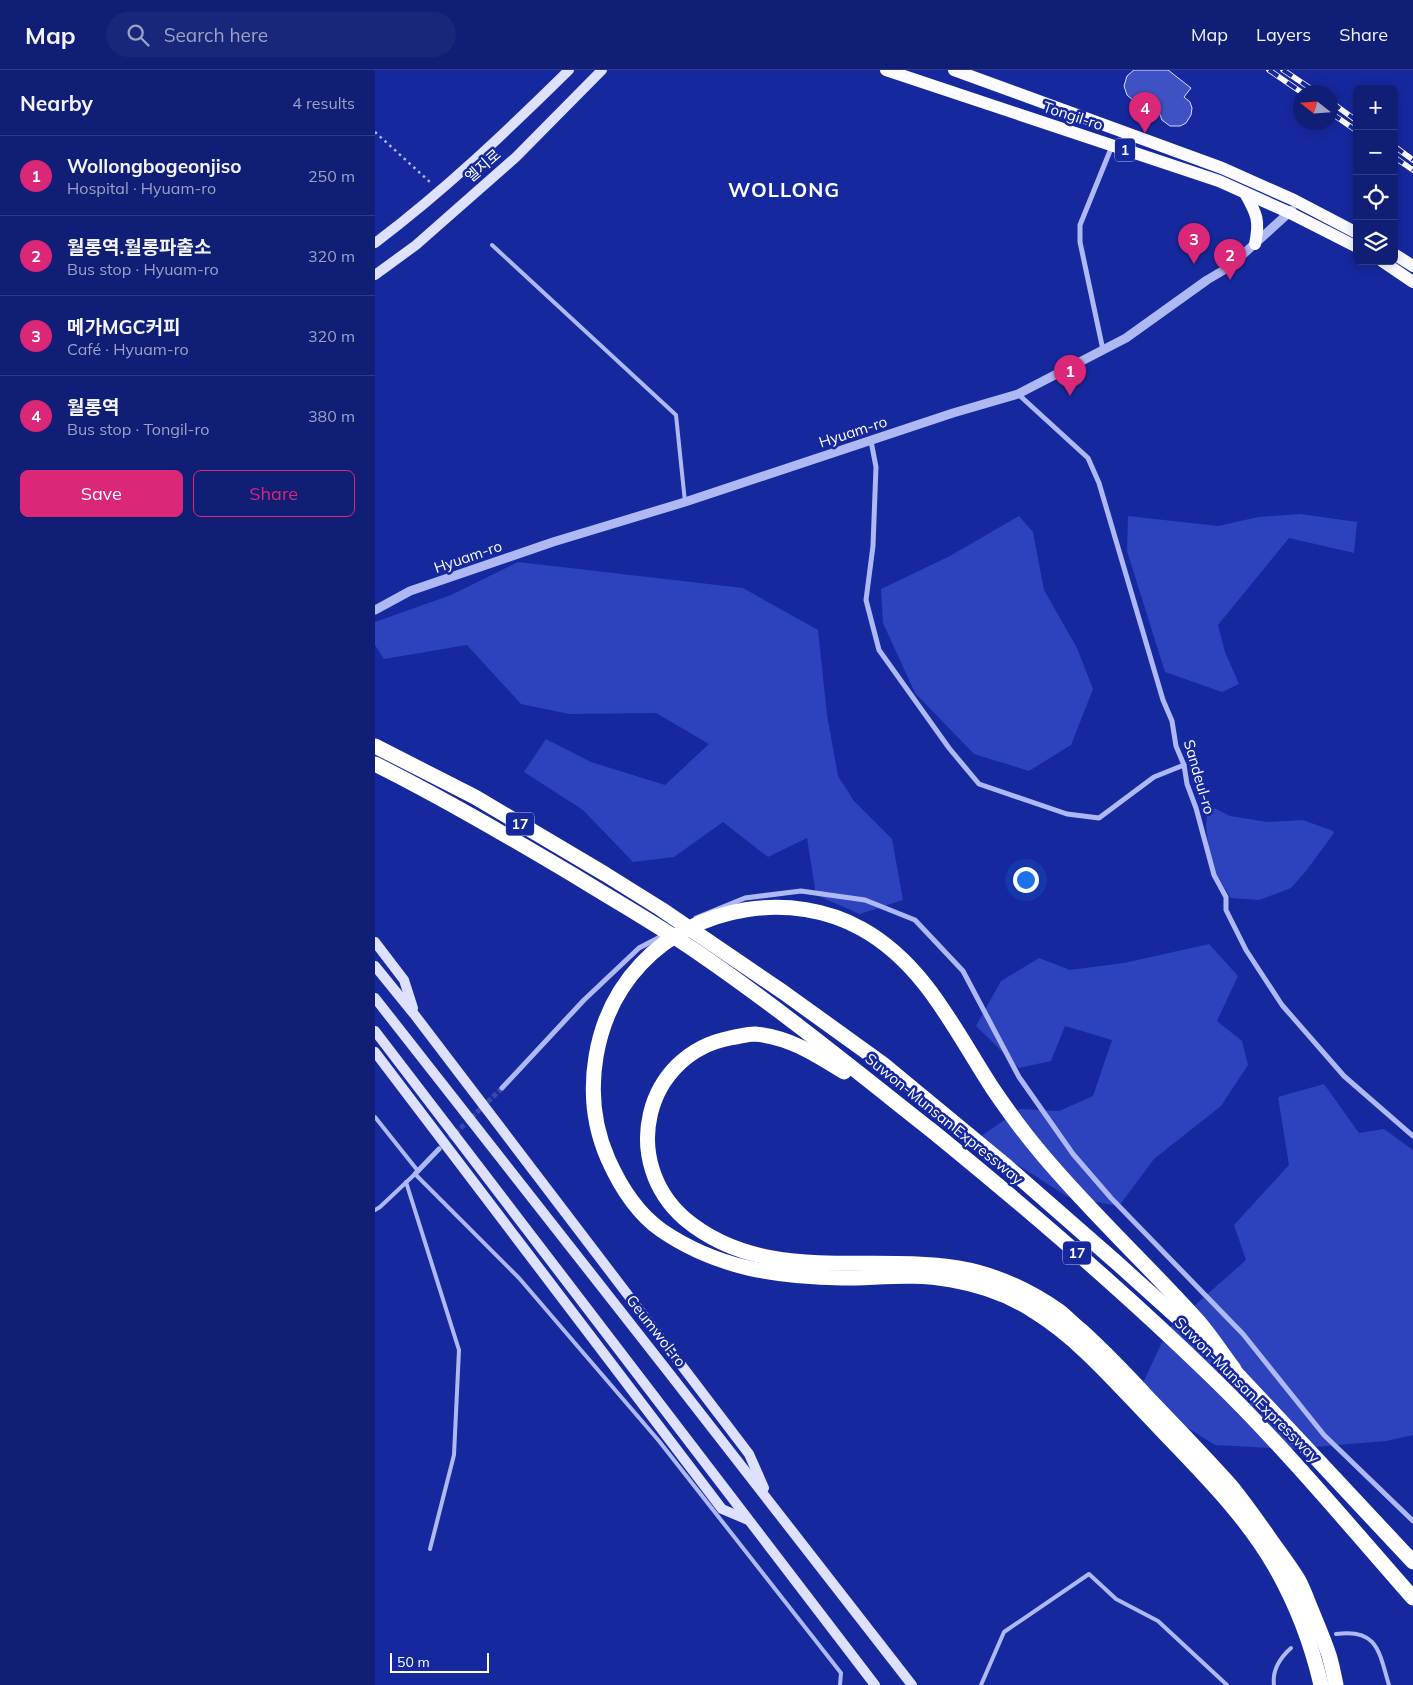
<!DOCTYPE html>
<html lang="en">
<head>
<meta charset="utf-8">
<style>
	:root { --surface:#101e76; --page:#19277b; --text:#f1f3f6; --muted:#9ca2c5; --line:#303c88; --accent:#db2777 }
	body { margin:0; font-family:Mulish,"Noto Sans KR",sans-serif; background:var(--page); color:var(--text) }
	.controls { position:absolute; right:15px; top:15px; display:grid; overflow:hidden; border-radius:8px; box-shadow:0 2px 12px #0003 }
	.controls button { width:45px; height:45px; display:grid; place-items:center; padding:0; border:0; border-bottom:1px solid var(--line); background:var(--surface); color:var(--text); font:25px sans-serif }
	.compass { position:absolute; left:918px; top:15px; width:45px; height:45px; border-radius:50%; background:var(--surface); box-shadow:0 2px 12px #0003; rotate:287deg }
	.scale { position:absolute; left:15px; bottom:12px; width:99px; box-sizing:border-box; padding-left:5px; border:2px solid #fff; border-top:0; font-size:14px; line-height:18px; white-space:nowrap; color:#fff; -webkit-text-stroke:4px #16289e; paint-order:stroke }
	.you { position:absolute; left:650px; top:809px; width:18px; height:18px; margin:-12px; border:4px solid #fff; border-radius:50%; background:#1a73e8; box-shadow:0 0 0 8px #1a73e833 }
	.badge { display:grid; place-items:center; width:32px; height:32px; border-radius:50%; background:var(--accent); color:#fff; font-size:16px; font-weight:700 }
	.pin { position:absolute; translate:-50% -41px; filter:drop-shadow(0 1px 2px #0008) }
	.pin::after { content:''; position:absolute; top:26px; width:18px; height:15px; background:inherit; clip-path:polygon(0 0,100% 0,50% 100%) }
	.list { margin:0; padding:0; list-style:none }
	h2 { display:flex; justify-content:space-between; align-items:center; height:65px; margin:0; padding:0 20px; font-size:21px }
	h2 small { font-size:16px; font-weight:400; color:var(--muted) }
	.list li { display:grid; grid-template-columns:32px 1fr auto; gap:15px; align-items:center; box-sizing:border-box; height:80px; padding:0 20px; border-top:1px solid var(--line) }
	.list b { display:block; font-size:19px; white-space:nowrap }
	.list p { margin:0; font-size:16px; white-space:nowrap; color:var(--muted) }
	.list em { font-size:16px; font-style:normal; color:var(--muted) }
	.actions { display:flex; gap:10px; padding:15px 20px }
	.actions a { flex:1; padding:11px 0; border:1px solid var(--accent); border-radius:8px; text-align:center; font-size:18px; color:var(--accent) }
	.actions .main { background:var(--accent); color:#fff }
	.icon { flex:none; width:28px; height:28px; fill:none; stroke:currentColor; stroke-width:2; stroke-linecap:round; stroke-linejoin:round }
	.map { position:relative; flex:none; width:1038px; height:1615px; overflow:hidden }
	header { display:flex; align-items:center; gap:30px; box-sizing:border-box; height:70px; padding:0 25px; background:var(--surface); border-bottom:1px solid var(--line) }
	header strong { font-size:24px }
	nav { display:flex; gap:28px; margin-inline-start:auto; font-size:18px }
	.search { width:350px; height:45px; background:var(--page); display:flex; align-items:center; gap:12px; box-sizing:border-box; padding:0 18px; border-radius:28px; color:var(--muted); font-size:19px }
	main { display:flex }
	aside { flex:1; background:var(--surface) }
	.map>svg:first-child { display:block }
	.green { fill:#2d42bd }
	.building { fill:#3f52c4; stroke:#d6dcfd }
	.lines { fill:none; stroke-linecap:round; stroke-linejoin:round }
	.minor-tunnel { stroke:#3948ad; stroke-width:5; stroke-dasharray:5 2.5; stroke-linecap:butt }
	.path { stroke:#aeb8f3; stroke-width:2.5; stroke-dasharray:2.5 4; stroke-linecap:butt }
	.service { stroke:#aeb8f3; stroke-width:4 }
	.minor { stroke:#aeb8f3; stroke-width:5 }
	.tertiary { stroke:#aeb8f3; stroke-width:9 }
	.secondary { stroke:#dde1fd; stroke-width:10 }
	.primary { stroke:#fafaff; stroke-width:12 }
	.motorway { stroke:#fff; stroke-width:15 }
	.rail-casing { stroke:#fff; stroke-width:5.5 }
	.rail { stroke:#16289e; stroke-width:4; stroke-dasharray:11; stroke-linecap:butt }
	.labels { text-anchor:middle; stroke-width:5; stroke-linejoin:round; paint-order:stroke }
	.shield { fill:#16289e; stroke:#b9bee2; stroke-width:1 }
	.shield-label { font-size:14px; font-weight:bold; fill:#fff }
	.street-label { font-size:15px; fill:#fff; stroke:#16289e }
	.district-label { font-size:20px; font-weight:bold; letter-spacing:1px; fill:#fff; stroke:#16289e }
</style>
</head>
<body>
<header>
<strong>Map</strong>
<div class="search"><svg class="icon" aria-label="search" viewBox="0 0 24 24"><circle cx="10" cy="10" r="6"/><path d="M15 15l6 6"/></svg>Search here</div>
<nav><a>Map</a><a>Layers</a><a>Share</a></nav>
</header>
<main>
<aside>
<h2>Nearby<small>4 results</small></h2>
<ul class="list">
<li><span class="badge">1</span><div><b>Wollongbogeonjiso</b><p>Hospital · Hyuam-ro</p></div><em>250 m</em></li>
<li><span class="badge">2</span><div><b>월롱역.월롱파출소</b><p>Bus stop · Hyuam-ro</p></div><em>320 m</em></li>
<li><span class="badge">3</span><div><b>메가MGC커피</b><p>Café · Hyuam-ro</p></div><em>320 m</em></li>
<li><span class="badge">4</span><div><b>월롱역</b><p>Bus stop · Tongil-ro</p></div><em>380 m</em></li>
</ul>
<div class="actions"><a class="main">Save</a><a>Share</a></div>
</aside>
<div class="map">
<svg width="1038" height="1615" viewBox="0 0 1038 1615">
	<rect width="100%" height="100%" fill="#16289e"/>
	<g class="green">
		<polygon points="925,444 982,452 979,483 914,468 843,555 850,582 864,614 847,622 790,602 752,481 753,446 843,456 883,447"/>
		<polygon points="644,446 658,462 669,520 702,578 718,619 696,675 654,701 599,684 540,623 508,553 506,519 575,486"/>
		<polygon points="143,492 368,518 443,560 452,645 463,706 479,731 517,769 528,830 485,844 441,825 432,768 393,787 348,752 299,787 258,792 208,740 149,702 171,669 216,692 290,715 334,674 281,643 194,644 146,634 92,575 9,589 0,575 0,552 76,525"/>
		<polygon points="833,735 855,746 893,752 928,750 958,761 959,763 931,801 916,818 884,830 856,828 836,796 831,755"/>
		<polygon points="834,874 863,906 842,951 867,971 873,995 846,1036 779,1089 744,1136 693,1127 602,1069 645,1039 684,1041 718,1026 737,970 690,956 676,991 644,998 601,956 626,911 664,888 695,900 749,893"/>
		<polygon points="949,1014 984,1063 1009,1059 1038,1080 1038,1365 1011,1371 914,1379 840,1375 762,1326 793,1259 871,1190 859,1155 914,1095 903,1027"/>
	</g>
	<polygon class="building" points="759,0 793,0 816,18 809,27 815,32 817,38 816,45 811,53 805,56 795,56 787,50 784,42 773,45 764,41 759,31 752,25 749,16 752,6"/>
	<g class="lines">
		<polyline class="minor-tunnel" points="64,1079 127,1018"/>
		<polyline class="path" points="0,62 56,113"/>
		<g class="service">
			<polyline points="117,175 301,345 310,432"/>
			<polyline points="0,1047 43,1101"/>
			<polyline points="31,1112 84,1280 79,1385 55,1479"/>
			<polyline points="0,1140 5,1137 40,1104 144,1208 284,1371 466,1603 465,1615"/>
			<path d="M961,1564c42,-6 43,18 53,51"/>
			<polyline points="606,1615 629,1562 714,1504 741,1529 783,1551 852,1615"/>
			<path d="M899,1615c-2,-15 7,-28 17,-37"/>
		</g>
		<g class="minor">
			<polyline points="728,280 705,172 705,155 737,76"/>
			<polyline points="643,324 713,388 724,413 788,630 797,651 801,676 809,695 812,714 821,738 839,805 851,827 851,840 871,880 907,935 969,1006 1038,1066"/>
			<polyline points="496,371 501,397 498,476 491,530 504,580 574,678 604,714 692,744 724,748 779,707 809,695"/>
			<polyline points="321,848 370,828 426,821 490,830 540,850 588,901 644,1007 698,1084 736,1128 868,1264 949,1365 1038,1451"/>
			<polyline points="127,1018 209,930 264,878 289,865"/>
			<polyline points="40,1104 64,1079"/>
		</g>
		<polyline class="tertiary" points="0,540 35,521 178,472 310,432 578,343 643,324 751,268 832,210 854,197 917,140"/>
		<g class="secondary">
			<path d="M0,173c69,-52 132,-112 194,-173"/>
			<polyline points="0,205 41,175 141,87 227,0"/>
			<polyline points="0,872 29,910 38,938"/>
			<polyline points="0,896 39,944 374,1384 389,1418"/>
			<polyline points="0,928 291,1299 537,1615"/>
			<polyline points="0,961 500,1615"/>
			<polyline points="0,982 347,1439 373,1450"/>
		</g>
		<g class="primary">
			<polyline points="511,0 844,111 915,143 982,177"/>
			<polyline points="579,0 847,98 919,130 982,163"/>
			<path d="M870,123c12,21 15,28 10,51"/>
			<polyline points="1019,184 1038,196"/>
			<polyline points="1007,191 1038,212"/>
		</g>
		<g class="motorway">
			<polyline points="0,676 100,727 230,804 286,839 408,922 508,994 629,1094 741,1192 833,1275"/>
			<path d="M0,694c68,34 134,73 200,112 42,26 85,50 125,78 80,55 155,116 231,176 97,79 193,161 283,249 71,69 134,145 199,219"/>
			<path d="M469,1002c-29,-18 -55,-35 -89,-38 -8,0 -17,3 -25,4 -86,17 -111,124 -45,181 79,66 181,34 273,49 36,6 71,22 101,43 8,6 15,14 23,20 24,22 47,46 69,70 27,28 54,56 80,85 13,16 25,33 37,50 9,13 19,26 28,40 7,10 10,22 15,33 6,15 13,31 18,46 3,10 5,20 7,30"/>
			<polyline points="851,1292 1038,1492"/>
			<path d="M859,1299c-12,-16 -23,-33 -36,-48 -51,-57 -108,-109 -157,-168 -17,-20 -33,-42 -48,-64 -38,-58 -68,-125 -131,-160 -70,-39 -166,-24 -221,35 -48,51 -61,131 -33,195 12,27 29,54 53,71 55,38 116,47 181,48 36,0 73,-5 109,2 29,5 60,16 84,32 45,28 81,71 117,108 43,46 90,90 122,145 22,38 37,77 47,120"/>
		</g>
		<g class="rail-casing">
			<g id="rail">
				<polyline points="894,0 926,22"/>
				<polyline points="908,0 941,22"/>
				<polyline points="956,32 982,51"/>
				<polyline points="956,43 982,61"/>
				<polyline points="1019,76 1038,90"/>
				<polyline points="1019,87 1038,100"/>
			</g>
		</g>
		<use href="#rail" class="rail"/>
	</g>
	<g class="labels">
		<g class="shield">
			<rect x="740" y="68.5" width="20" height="23" rx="4"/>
			<rect x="131" y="742.5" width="28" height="23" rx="4"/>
			<rect x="688" y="1171.5" width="28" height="23" rx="4"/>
		</g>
		<g class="shield-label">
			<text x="750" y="85">1</text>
			<text x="145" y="759">17</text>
			<text x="702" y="1188">17</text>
		</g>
		<g class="street-label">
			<text transform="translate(698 46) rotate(18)" y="5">Tongil-ro</text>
			<text transform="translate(108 96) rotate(-41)" y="5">엘지로</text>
			<text transform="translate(478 362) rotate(-18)" y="5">Hyuam-ro</text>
			<text transform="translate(93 487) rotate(-19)" y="5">Hyuam-ro</text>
			<text transform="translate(824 707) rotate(74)" y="5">Sandeul-ro</text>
			<text transform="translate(569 1049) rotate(39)" y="5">Suwon-Munsan Expressway</text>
			<text transform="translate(281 1261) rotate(52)" y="5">Geumwol-ro</text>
			<text transform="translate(872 1320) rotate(45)" y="5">Suwon-Munsan Expressway</text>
		</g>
		<g class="district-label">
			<text x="409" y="127">WOLLONG</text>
		</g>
	</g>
</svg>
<div class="controls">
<button>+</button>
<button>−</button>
<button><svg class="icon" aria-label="locate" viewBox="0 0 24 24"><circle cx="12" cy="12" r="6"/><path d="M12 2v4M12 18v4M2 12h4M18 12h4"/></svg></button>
<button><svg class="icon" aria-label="layers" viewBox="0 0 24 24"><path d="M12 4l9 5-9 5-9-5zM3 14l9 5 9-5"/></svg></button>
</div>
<svg class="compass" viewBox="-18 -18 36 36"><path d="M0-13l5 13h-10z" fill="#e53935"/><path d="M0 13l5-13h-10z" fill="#9ca2c5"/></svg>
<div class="scale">50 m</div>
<div class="you"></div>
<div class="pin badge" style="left:695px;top:326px">1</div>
<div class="pin badge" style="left:855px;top:210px">2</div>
<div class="pin badge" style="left:819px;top:194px">3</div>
<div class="pin badge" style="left:770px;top:63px">4</div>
</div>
</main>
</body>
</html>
